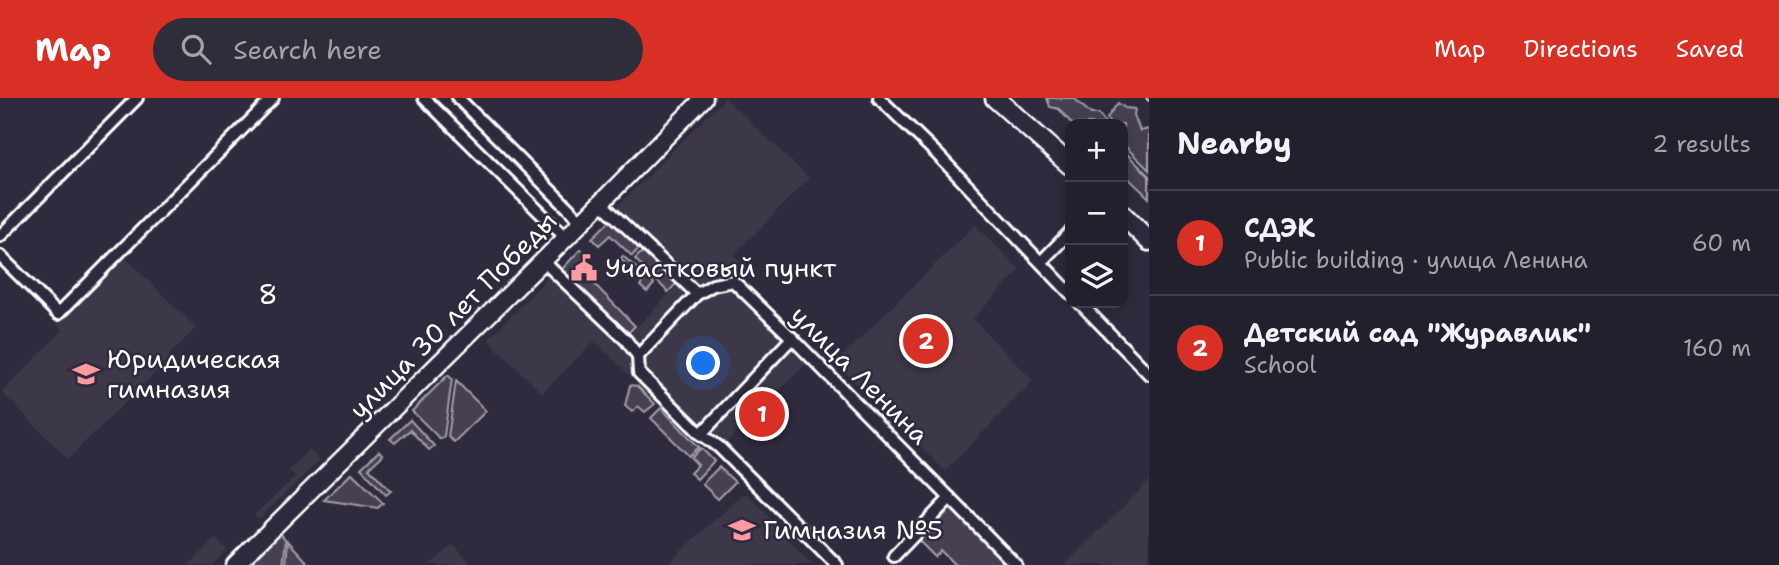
<!DOCTYPE html>
<html lang="en">
<head>
<meta charset="utf-8">
<style>
	:root { --surface:#23202e; --page:#2f2d3a; --text:#f1f3f6; --muted:#a3a3aa; --line:#403e4a; --accent:#d93025 }
	body { margin:0; font-family:"Shantell Sans",sans-serif; background:var(--page); color:var(--text) }
	.controls { position:absolute; right:21px; top:21px; display:grid; overflow:hidden; border-radius:14px; box-shadow:0 4px 18px #0003 }
	.controls button { width:63px; height:63px; display:grid; place-items:center; padding:0; border:0; border-bottom:2px solid var(--line); background:var(--surface); color:var(--text); font:35px sans-serif }
	.you { position:absolute; left:704px; top:266px; width:24px; height:24px; margin:-18px; border:5px solid #fff; border-radius:50%; background:#1a73e8; box-shadow:0 0 0 10px #1a73e833 }
	.badge { display:grid; place-items:center; width:46px; height:46px; border-radius:50%; background:var(--accent); color:#fff; font-size:23px; font-weight:700 }
	.pin { position:absolute; translate:-50% -50%; border:4px solid #fff; box-shadow:0 2px 7px #0006 }
	.list { margin:0; padding:0; list-style:none }
	h2 { display:flex; justify-content:space-between; align-items:center; height:91px; margin:0; padding:0 28px; font-size:30px }
	h2 small { font-size:23px; font-weight:400; color:var(--muted) }
	.list li { display:grid; grid-template-columns:46px 1fr auto; gap:21px; align-items:center; box-sizing:border-box; height:105px; padding:0 28px; border-top:2px solid var(--line) }
	.list b { display:block; font-size:26px; white-space:nowrap }
	.list p { margin:0; font-size:23px; white-space:nowrap; color:var(--muted) }
	.list em { font-size:23px; font-style:normal; color:var(--muted) }
	.icon { flex:none; width:38px; height:38px; fill:none; stroke:currentColor; stroke-width:2; stroke-linecap:round; stroke-linejoin:round }
	.map { position:relative; flex:none; width:1149px; height:467px; overflow:hidden }
	header { display:flex; align-items:center; gap:42px; box-sizing:border-box; height:98px; padding:0 35px; background:var(--accent); color:#fff }
	header strong { font-size:33px }
	nav { display:flex; gap:38px; margin-inline-start:auto; font-size:24px }
	.search { width:490px; height:63px; background:var(--page); display:flex; align-items:center; gap:18px; box-sizing:border-box; padding:0 24px; border-radius:38px; color:var(--muted); font-size:26px }
	main { display:flex }
	aside { flex:1; background:var(--surface) }
	.map>svg:first-child { display:block }
	.built { fill:#3c3749 }
	.green { fill:#464152; stroke:#a2a0a8; stroke-width:2 }
	.lines { fill:none; stroke-linecap:round; stroke-linejoin:round }
	.street-casing { stroke:#fff; stroke-width:16 }
	.secondary-casing { stroke:#fff; stroke-width:21 }
	.primary-casing { stroke:#fff; stroke-width:23 }
	.street { stroke:#2f2a3d; stroke-width:10 }
	.secondary { stroke:#2f2a3d; stroke-width:16 }
	.primary { stroke:#2f2a3d; stroke-width:18 }
	.rail-casing { stroke:#fff; stroke-width:5 }
	.rail { stroke:#2f2a3d; stroke-width:2.5; stroke-dasharray:8; stroke-linecap:butt }
	.labels { text-anchor:middle; stroke-width:5; stroke-linejoin:round; paint-order:stroke }
	.poi-label { font-size:26px; fill:#fff; stroke:#2f2a3d; text-anchor:start }
	.street-label { font-size:26px; fill:#fff; stroke:#2f2a3d }
	.neighbourhood-label { font-size:28px; letter-spacing:2px; fill:#fff; stroke:#2f2a3d }
</style>
</head>
<body>
<header>
<strong>Map</strong>
<div class="search"><svg class="icon" aria-label="search" viewBox="0 0 24 24"><circle cx="10" cy="10" r="6"/><path d="M15 15l6 6"/></svg>Search here</div>
<nav><a>Map</a><a>Directions</a><a>Saved</a></nav>
</header>
<main>
<div class="map">
<svg width="1149" height="467" viewBox="0 0 1149 467">
	<rect width="100%" height="100%" fill="#2f2a3d"/>
	<filter id="ink" filterUnits="userSpaceOnUse"><feTurbulence type="fractalNoise" baseFrequency=".0143" numOctaves="2"/><feDisplacementMap in="SourceGraphic" scale="14" xChannelSelector="R" yChannelSelector="G"/><feConvolveMatrix kernelMatrix="1 2 1 2 8 2 1 2 1" color-interpolation-filters="sRGB"/></filter>
	<g filter="url(#ink)">
		<g class="built">
			<polygon points="725,0 809,80 734,157 743,167 726,186 807,265 727,344 799,417 794,422 721,349 713,357 594,243 542,295 488,242 555,172 626,240 684,181 614,112"/>
			<polygon points="975,127 1020,172 973,221 1033,283 945,373 835,265"/>
			<polygon points="125,159 196,230 169,257 171,259 68,361 2,294 63,232 57,226"/>
			<polygon points="309,351 320,362 259,421 254,417 295,379 289,372"/>
			<polygon points="1149,383 1149,467 1065,467"/>
			<polygon points="748,396 812,467 666,467 742,397"/>
			<polygon points="216,440 227,452 212,467 189,467"/>
			<polygon points="453,447 473,467 430,467"/>
		</g>
		<g class="green">
			<polygon points="1047,0 1074,0 1091,16 1099,16 1106,26 1072,26 1059,11 1050,9"/>
			<polygon points="1118,5 1125,10 1135,11 1134,17 1140,33 1149,31 1149,72 1123,46 1123,26 1110,26 1107,20"/>
			<polygon points="1123,52 1149,78 1149,100 1123,75"/>
			<polygon points="614,119 642,147 632,158 610,137 599,147 592,140"/>
			<polygon points="646,150 679,183 668,194 635,161"/>
			<polygon points="581,151 588,158 578,169 635,228 627,236 561,172"/>
			<polygon points="623,158 654,186 647,194 640,188 644,182 636,175 631,180 621,170 625,165 620,161"/>
			<polygon points="448,277 452,281 444,338 440,341 412,313"/>
			<polygon points="456,283 486,313 454,344 448,339"/>
			<polygon points="630,287 637,288 655,306 645,314 638,308 632,314 625,308"/>
			<polygon points="661,310 699,349 689,358 651,320"/>
			<polygon points="410,322 434,348 429,352 410,332 395,345 390,341"/>
			<polygon points="701,350 714,363 697,381 690,375 698,367 691,360"/>
			<polygon points="379,353 383,357 369,370 391,393 386,397 361,370"/>
			<polygon points="719,369 735,384 718,401 702,386"/>
			<polygon points="352,375 383,405 378,410 324,402"/>
			<polygon points="951,410 1005,461 999,467 955,467 941,453 935,459 919,443"/>
			<polygon points="280,435 286,442 283,467 253,467 253,461"/>
			<polygon points="288,443 310,467 286,467"/>
		</g>
		<g class="lines">
			<g class="street-casing">
				<g id="street">
					<polyline points="424,0 566,140"/>
					<polyline points="458,0 582,124"/>
					<polyline points="879,0 937,56 1070,195"/>
					<polyline points="600,104 697,196 713,187 733,183 792,240 1016,467"/>
					<polyline points="0,138 137,0"/>
					<polyline points="0,158 58,216 273,0"/>
					<polyline points="543,163 626,242 638,258 639,275 701,336 719,349 837,467"/>
					<polyline points="1041,164 1070,134"/>
					<polyline points="1080,205 1149,276"/>
					<polyline points="638,258 697,196"/>
					<polyline points="701,336 792,240"/>
					<polyline points="894,458 950,400"/>
				</g>
			</g>
			<g class="secondary-casing">
				<polyline id="secondary" points="235,467 566,140 704,0"/>
			</g>
			<g class="primary-casing">
				<g id="primary">
					<polyline points="995,0 1070,67"/>
					<polyline points="1123,117 1149,143"/>
				</g>
			</g>
			<use href="#street" class="street"/>
			<use href="#secondary" class="secondary"/>
			<use href="#primary" class="primary"/>
			<g class="rail-casing">
				<polyline id="rail" points="1148,0 1149,1"/>
			</g>
			<use href="#rail" class="rail"/>
		</g>
	</g>
	<defs>
		<g id="civic-bare" transform="scale(2.1)"><path d="M-.6-6.5H3V-4.5H.6V-3L4-1V1h2V6H-6V1h2V-1L-.6-3ZM-1.2 2.5V6h2.4V2.5Z" fill="#ff9aa2" stroke="#2f2a3d" stroke-width="2.5" paint-order="stroke"/></g>
		<g id="school-bare" transform="scale(2.1)"><path d="M0-5L7-2L0 1L-7-2ZM-4 1L0 2.5L4 1V4Q0 6-4 4Z" fill="#ff9aa2" stroke="#2f2a3d" stroke-width="2.5" paint-order="stroke"/></g>
	</defs>
	<g fill-rule="evenodd">
		<use href="#civic-bare" x="584" y="170"/>
		<use href="#school-bare" x="86" y="276"/>
		<use href="#school-bare" x="742" y="432"/>
	</g>
	<g class="labels">
		<g class="poi-label">
			<text x="605" y="179">Участковый пункт</text>
			<text x="107" y="270">Юридическая<tspan x="107" dy="30">гимназия</tspan></text>
			<text x="763" y="441">Гимназия №5</text>
		</g>
		<g class="street-label">
			<text transform="translate(453 217) rotate(-45)" y="9">улица 30 лет Победы</text>
			<text transform="translate(860 277) rotate(45)" y="9">улица Ленина</text>
		</g>
		<g class="neighbourhood-label">
			<text x="269" y="206">8</text>
		</g>
	</g>
</svg>
<div class="controls">
<button>+</button>
<button>−</button>
<button><svg class="icon" aria-label="layers" viewBox="0 0 24 24"><path d="M12 4l9 5-9 5-9-5zM3 14l9 5 9-5"/></svg></button>
</div>
<div class="you"></div>
<div class="pin badge" style="left:762px;top:316px">1</div>
<div class="pin badge" style="left:926px;top:243px">2</div>
</div>
<aside>
<h2>Nearby<small>2 results</small></h2>
<ul class="list">
<li><span class="badge">1</span><div><b>СДЭК</b><p>Public building · улица Ленина</p></div><em>60 m</em></li>
<li><span class="badge">2</span><div><b>Детский сад &quot;Журавлик&quot;</b><p>School</p></div><em>160 m</em></li>
</ul>
</aside>
</main>
</body>
</html>
